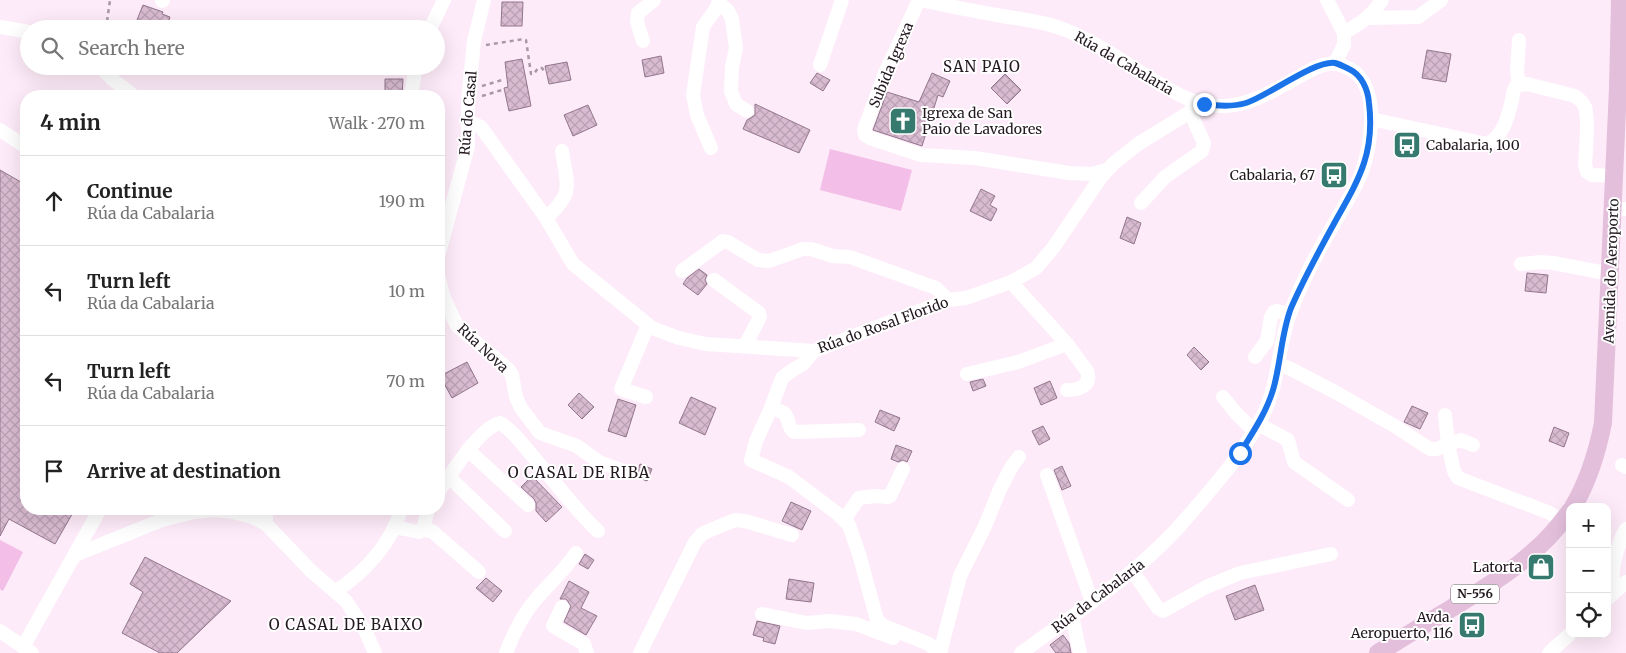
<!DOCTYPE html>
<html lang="en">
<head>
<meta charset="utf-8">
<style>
	:root { --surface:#fff; --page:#f2f2f2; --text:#222; --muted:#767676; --line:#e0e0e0 }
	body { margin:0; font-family:Merriweather,serif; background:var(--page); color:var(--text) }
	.controls { position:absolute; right:15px; bottom:15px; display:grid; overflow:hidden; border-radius:10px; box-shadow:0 5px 20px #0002 }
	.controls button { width:45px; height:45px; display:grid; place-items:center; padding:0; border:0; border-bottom:1px solid var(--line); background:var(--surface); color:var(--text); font:25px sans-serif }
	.stop { position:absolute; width:15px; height:15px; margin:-11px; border:4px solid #1a73e8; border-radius:50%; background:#fff }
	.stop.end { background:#1a73e8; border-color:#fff; box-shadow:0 1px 5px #0008 }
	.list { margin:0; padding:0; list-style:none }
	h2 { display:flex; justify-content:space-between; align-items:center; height:65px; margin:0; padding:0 20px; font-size:21px }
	h2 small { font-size:16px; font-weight:400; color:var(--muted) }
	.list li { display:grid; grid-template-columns:32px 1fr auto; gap:15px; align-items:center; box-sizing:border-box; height:90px; padding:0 20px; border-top:1px solid var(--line) }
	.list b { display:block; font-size:19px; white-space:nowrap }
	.list p { margin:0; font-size:16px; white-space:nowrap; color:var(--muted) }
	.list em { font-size:16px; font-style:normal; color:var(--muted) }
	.icon { flex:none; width:28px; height:28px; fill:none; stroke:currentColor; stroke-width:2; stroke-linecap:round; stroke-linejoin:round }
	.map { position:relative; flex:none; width:1626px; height:653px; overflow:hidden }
	.search { position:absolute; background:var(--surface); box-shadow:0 5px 20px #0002; left:20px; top:20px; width:425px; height:55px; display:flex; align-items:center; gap:12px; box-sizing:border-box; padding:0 18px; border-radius:28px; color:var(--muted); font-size:19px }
	.panel { position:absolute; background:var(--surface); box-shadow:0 5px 20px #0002; left:20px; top:90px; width:425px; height:425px; border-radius:20px }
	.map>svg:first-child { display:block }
	.green { fill:#f3bee7 }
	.building { fill:url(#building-cross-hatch); stroke:#92778c }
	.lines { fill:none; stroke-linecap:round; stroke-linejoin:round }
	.path { stroke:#a898a4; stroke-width:2.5; stroke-dasharray:4 4; stroke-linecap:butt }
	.minor { stroke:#fff; stroke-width:14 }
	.major { stroke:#e3bfdb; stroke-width:18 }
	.route { stroke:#1a73e8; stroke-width:6 }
	.labels { text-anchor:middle; stroke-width:4; stroke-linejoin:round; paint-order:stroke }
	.shield { fill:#fefffe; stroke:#655d63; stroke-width:1 }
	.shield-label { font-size:12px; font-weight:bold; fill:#231820 }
	.street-label { font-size:14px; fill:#231820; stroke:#fefffe }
	.poi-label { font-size:14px; fill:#231820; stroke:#fefffe; text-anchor:end }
	.neighbourhood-label { font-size:15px; letter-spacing:1px; fill:#231820; stroke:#fefffe }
</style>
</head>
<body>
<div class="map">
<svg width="1626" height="653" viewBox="0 0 1626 653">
	<defs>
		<pattern id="building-cross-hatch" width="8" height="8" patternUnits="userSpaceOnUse" patternTransform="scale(1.25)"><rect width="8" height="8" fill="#d9bbd1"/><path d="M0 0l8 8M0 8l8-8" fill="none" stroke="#baa0b3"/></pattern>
	</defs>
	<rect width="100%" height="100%" fill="#feebf9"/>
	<g class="green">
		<polygon points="830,149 912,170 901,211 820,190"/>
		<polygon points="0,540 23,552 3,591 0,589"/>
	</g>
	<g class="building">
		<polygon points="502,2 523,2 522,26 501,26"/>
		<polygon points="143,5 163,12 162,14 170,17 166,29 145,29 135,25"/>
		<polygon points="1427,50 1451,54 1446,82 1422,78"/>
		<polygon points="661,56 664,73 645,77 642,60"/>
		<polygon points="522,59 531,106 509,111 504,88 508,87 505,62"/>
		<polygon points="567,62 571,80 549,84 545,66"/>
		<polygon points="817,73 830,80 823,91 810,83"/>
		<polygon points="932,73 950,81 943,97 938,95 922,146 873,130 887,92 919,102"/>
		<polygon points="1005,74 1021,90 1007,104 991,88"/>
		<polygon points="385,79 403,79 402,96 385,96"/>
		<polygon points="755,104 810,130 799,153 743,129 747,120 755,115"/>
		<polygon points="588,105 597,125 573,136 564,115"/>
		<polygon points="0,170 26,185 26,509 75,509 55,544 9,519 0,536"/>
		<polygon points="981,189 995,196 990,205 997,209 991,221 970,211"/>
		<polygon points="1127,217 1141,223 1134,244 1120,238"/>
		<polygon points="699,269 707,275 705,280 707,284 698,295 683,284 687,278"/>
		<polygon points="1527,273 1548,275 1546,293 1525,291"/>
		<polygon points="1194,347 1209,362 1201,370 1187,355"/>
		<polygon points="467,362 478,383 452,398 440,376"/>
		<polygon points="983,379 986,386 973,391 970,382"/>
		<polygon points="1050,381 1057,398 1041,405 1034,388"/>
		<polygon points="579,393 594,407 582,419 568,405"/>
		<polygon points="691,397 716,408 705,435 679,423"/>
		<polygon points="618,399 636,405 626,437 608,431"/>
		<polygon points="1412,406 1428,413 1420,429 1404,422"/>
		<polygon points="880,410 900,418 894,431 875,422"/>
		<polygon points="1043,426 1050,439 1039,445 1032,431"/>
		<polygon points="1554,427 1569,433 1564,447 1549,441"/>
		<polygon points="896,445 912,451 907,462 903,460 898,462 891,459"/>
		<polygon points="640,464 652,469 647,481 636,477"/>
		<polygon points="1062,466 1071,486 1062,490 1054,470"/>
		<polygon points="532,476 562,507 546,522 536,511 536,503 534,499 521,487"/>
		<polygon points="791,502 811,511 802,530 782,521"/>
		<polygon points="585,554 594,560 588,569 579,564"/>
		<polygon points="145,557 231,601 177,653 160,653 122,633 143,592 130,584"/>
		<polygon points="486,578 502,591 493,602 476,588"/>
		<polygon points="789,579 814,583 811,602 786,599"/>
		<polygon points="569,581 589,592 581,608 597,616 586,635 564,622 571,606 566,599 560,599"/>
		<polygon points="1255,585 1264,610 1235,620 1226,596"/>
		<polygon points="757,621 780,626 775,644 763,641 764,638 753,635"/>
		<polygon points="1063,635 1069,643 1071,653 1056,653 1050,645"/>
	</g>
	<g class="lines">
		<g class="path">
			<polyline points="106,29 110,0"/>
			<polyline points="486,45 524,39 526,40 531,74 534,74 538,68 542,68 544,71"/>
			<polyline points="482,86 502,80"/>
			<polyline points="482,96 502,90"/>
		</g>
		<g class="minor">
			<polyline points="919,0 885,73 864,130 865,135 870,138 921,155 975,158 1069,173 1091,174 1107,170"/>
			<path d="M920,0c27,6 54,11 82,16 19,3 39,5 58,12 32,11 63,34 93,52 22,13 44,27 71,26 26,-1 49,-15 71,-27 10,-6 21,-13 32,-15 9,-2 21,3 28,8 25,21 16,75 6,102 -6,14 -14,28 -22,41 -18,31 -36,63 -48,96 -14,35 -11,74 -30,108 -18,34 -45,65 -71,95 -47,57 -110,96 -169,139"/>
			<polyline points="1327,0 1344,33 1344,45 1335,63"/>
			<polyline points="162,1 163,0"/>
			<polyline points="719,3 728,11 732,19 736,48 732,67 731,91 736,104 747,111"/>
			<polyline points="1368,18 1418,17 1441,0"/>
			<polyline points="0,27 29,32"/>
			<polyline points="430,29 444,0"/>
			<path d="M1344,33c16,-10 27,-16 38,-33"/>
			<polyline points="1519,40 1517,72 1519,85"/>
			<polyline points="643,41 637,22 638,13 654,0"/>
			<polyline points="820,65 842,0"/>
			<polyline points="100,66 112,79 134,96"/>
			<polyline points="411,96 416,66"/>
			<path d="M1371,119l116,25c17,-8 21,-28 25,-44 1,-4 1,-9 3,-12 3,-4 8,-3 12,-4l48,12c4,3 8,6 10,11 4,12 1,44 0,57l2,8 5,3 22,1"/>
			<polyline points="469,122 481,127 546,218 573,264 652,328 679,338 706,344 814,351 948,300 966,298 1011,282 1036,268 1053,248 1101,177 1113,164 1138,144 1190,112 1196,103"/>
			<polyline points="0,130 26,147"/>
			<path d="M711,148l-14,-33 -4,-20 10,-68c5,-9 15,-17 16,-27"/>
			<polyline points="1141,203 1165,177 1202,151 1204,143 1190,112"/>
			<polyline points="1613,208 1626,209"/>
			<path d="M546,218c29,-26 21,-32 16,-67"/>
			<polyline points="439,253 468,146 468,101 474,41 484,0"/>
			<polyline points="1521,264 1541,262 1553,263 1611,274"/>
			<polyline points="682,271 723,241 728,242 758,260 769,261 803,249 811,249 833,256 850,257 936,288 948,300"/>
			<polyline points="439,279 444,298 457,326 508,369 512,375 516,397 521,408 540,433 577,446 599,462 629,473"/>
			<polyline points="714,280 759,313 760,317 745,346"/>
			<path d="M1011,282l56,62 20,27c5,14 -7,19 -20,19"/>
			<polyline points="814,351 803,364 791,371 782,378 771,408 756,441 751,460 789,477 838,514 849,525 859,554 877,620 884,626 929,644 938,653"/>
			<polyline points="1255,357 1267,341 1271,317 1274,312 1277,311 1289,314"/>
			<polyline points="1279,365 1289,368 1335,392 1393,425 1430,449 1437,449 1448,444 1454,471 1458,478 1550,513 1562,522"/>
			<polyline points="967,374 1018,362 1067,344"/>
			<polyline points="646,397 621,389 648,325"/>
			<polyline points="1223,397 1235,412 1254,431"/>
			<path d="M771,408c4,1 9,3 13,5 6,5 2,13 10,19l65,-2"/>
			<polyline points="1445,415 1448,444 1461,440 1473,445"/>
			<polyline points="1258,424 1288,440 1294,462 1348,500"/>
			<polyline points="468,450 528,505"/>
			<polyline points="1622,465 1626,467"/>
			<polyline points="1047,475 1092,602"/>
			<polyline points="449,477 505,531"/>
			<path d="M439,491c13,-18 40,-63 61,-68 15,9 25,25 36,37 21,24 39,50 62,71"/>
			<polyline points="266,509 266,524"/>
			<polyline points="844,520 859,498 875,496 888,497 890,496 903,469"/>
			<polyline points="394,527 419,532 423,530 428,509"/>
			<polyline points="423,530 432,531 479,572"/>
			<polyline points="75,555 162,520 194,512 214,510 233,512 252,517 266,524 311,571 346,601 365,630 375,653"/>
			<polyline points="1133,572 1158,608 1163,611 1206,587 1240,573 1331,554"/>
			<path d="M1618,589c-2,-4 -5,-6 -5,-10 -2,-11 7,-41 13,-50"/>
			<path d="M336,591c29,-19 56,-48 65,-82"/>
			<polyline points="1607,599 1626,582"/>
			<polyline points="562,607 553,626 584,644 587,653"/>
			<polyline points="762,614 807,623 829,621 856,624 893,638"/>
			<polyline points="1072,616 1080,653"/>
			<polyline points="0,631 32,653"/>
			<polyline points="23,647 100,509"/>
			<path d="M506,653c7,-19 17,-39 31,-55 13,-15 28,-28 39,-45"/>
			<polyline points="640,653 695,542 702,534 708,531 735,520 745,521 792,535"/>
			<polyline points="940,653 960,576 985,526 1000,489 1012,466 1019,457"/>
			<polyline points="1549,653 1570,634"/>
		</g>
		<g class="major">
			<path d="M1573,507c16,-27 24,-54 30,-84l15,-335 2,-88"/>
			<path d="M1378,653c26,-16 52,-32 79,-48 43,-26 84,-52 113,-94"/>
		</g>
	</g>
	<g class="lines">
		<path class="route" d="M1204,104c14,2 29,3 42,-1 22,-7 69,-43 89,-40 4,1 10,4 14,6 13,6 19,21 20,34 6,50 -10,76 -33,117 -16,29 -32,58 -45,88 -10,26 -10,55 -18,82 -7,23 -20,42 -33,63"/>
	</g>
	<defs>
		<g id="church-square" transform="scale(1.4375)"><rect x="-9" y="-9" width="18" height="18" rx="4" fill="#367a6f" stroke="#fefffe"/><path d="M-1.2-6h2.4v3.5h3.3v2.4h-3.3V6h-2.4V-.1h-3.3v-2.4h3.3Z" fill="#fff"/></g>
		<g id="bus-square" transform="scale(1.4375)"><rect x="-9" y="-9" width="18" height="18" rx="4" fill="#367a6f" stroke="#fefffe"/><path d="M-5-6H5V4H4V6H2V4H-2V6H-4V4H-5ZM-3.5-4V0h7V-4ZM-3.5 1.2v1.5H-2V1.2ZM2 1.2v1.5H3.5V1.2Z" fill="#fff"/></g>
		<g id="shop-square" transform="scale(1.4375)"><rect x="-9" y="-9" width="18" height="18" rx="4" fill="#367a6f" stroke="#fefffe"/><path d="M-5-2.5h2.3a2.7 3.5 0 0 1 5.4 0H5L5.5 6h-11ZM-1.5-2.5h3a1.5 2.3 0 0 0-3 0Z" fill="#fff"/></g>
	</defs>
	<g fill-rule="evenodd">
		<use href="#church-square" x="903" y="121"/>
		<use href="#bus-square" x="1407" y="145"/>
		<use href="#bus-square" x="1334" y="175"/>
		<use href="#shop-square" x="1541" y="567"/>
		<use href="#bus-square" x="1472" y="625"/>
	</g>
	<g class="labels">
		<rect class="shield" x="1451" y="584.5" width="48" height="19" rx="4"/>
		<g class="shield-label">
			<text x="1475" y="598">N-556</text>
		</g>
		<g class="street-label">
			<text transform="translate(1124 63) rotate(30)" y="5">Rúa da Cabalaria</text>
			<text transform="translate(891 65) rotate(-67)" y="5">Subida Igrexa</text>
			<text transform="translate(468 113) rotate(-85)" y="5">Rúa do Casal</text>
			<text transform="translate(1611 271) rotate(-88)" y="5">Avenida do Aeroporto</text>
			<text transform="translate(883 325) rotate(-20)" y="5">Rúa do Rosal Florido</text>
			<text transform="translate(483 348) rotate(43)" y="5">Rúa Nova</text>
			<text transform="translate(1098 596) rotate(-37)" y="5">Rúa da Cabalaria</text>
		</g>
		<g class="poi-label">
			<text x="922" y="118" text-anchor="start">Igrexa de San<tspan x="922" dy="16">Paio de Lavadores</tspan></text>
			<text x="1426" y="150" text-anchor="start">Cabalaria, 100</text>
			<text x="1315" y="180">Cabalaria, 67</text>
			<text x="1522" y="572">Latorta</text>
			<text x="1453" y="622">Avda.<tspan x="1453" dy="16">Aeropuerto, 116</tspan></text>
		</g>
		<g class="neighbourhood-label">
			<text x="982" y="72">SAN PAIO</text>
			<text x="579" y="478">O CASAL DE RIBA</text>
			<text x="346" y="630">O CASAL DE BAIXO</text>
		</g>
	</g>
</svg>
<div class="controls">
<button>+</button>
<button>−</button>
<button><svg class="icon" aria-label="locate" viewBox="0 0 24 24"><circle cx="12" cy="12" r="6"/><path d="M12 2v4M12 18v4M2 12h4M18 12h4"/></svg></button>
</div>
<div class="stop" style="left:1240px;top:453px"></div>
<div class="stop end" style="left:1204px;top:104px"></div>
<div class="search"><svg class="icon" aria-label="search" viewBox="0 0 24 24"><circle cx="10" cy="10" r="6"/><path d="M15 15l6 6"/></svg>Search here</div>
<section class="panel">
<h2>4 min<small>Walk · 270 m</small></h2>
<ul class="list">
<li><svg class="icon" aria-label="ahead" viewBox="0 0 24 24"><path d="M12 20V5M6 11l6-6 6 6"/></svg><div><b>Continue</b><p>Rúa da Cabalaria</p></div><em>190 m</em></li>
<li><svg class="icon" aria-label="left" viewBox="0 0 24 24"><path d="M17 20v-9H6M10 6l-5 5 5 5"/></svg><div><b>Turn left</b><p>Rúa da Cabalaria</p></div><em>10 m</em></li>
<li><svg class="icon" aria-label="left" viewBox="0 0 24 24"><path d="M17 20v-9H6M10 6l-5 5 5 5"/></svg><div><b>Turn left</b><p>Rúa da Cabalaria</p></div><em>70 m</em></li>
<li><svg class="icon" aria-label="arrive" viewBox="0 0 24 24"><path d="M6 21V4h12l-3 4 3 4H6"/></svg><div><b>Arrive at destination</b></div></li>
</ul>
</section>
</div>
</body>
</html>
